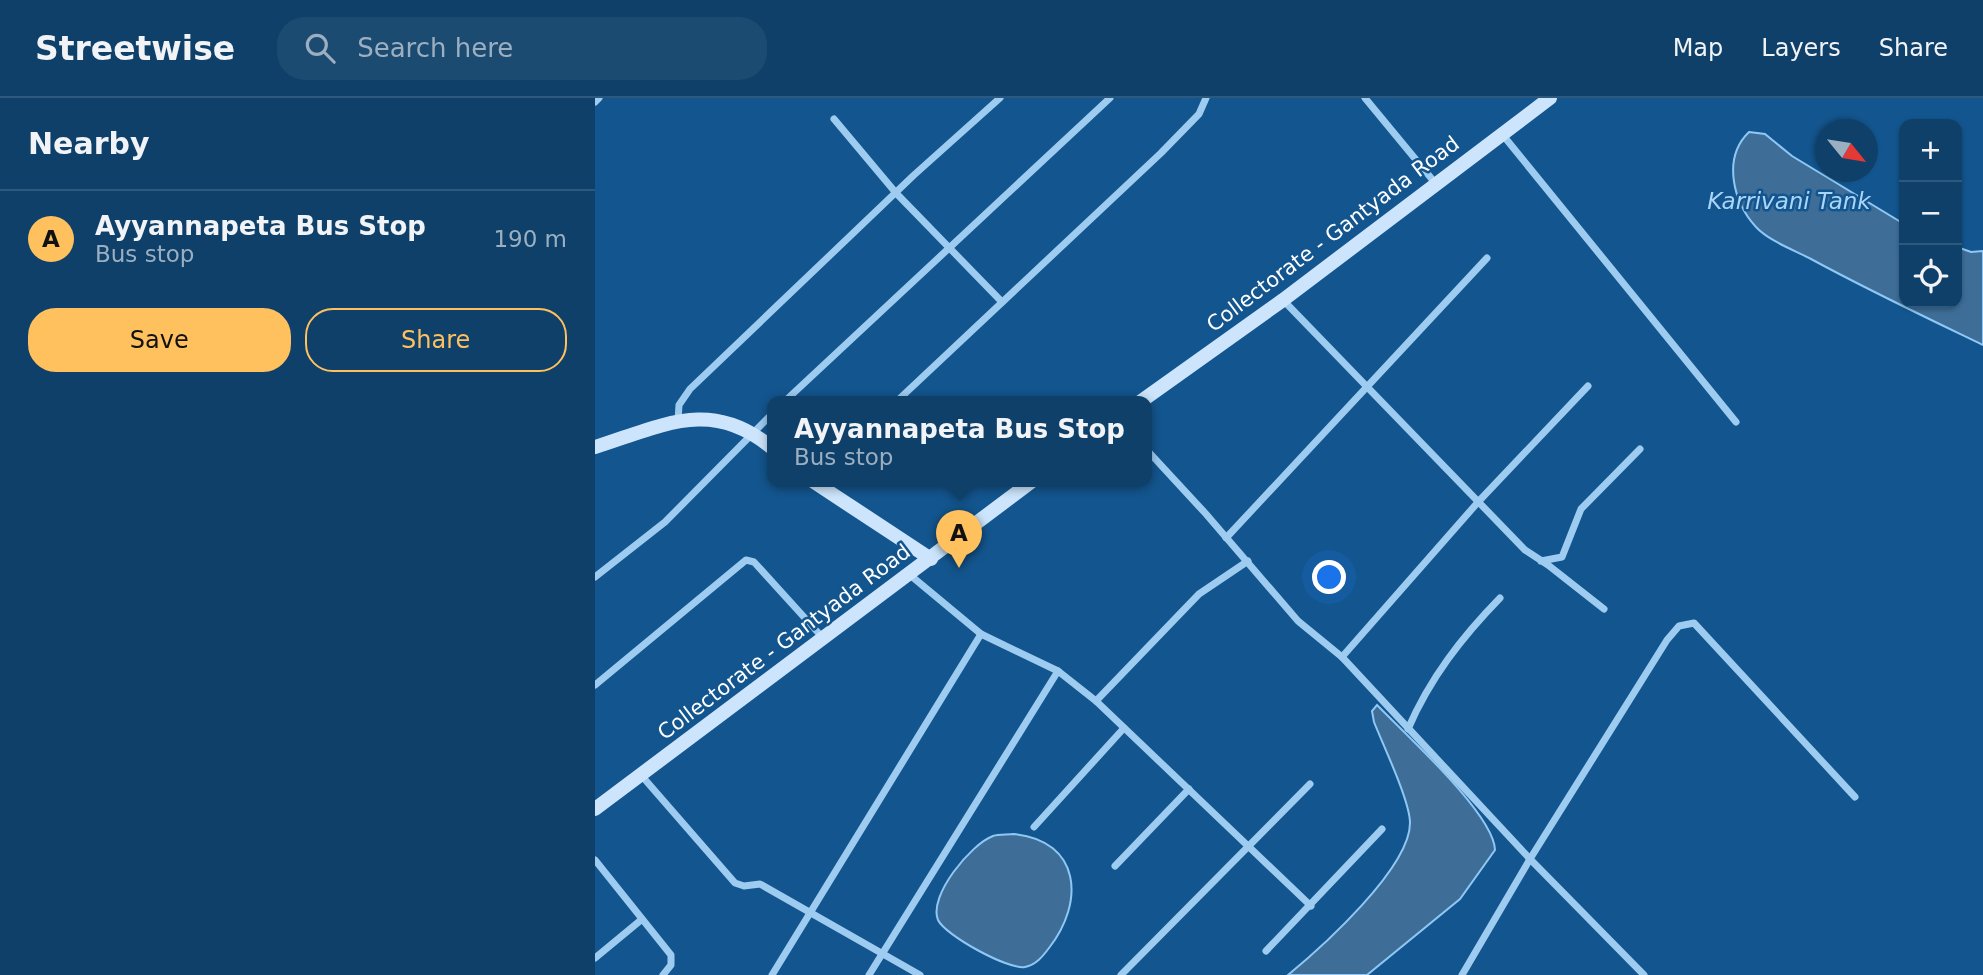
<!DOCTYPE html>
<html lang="en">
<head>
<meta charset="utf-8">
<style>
	:root { --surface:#0e406a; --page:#1c4b72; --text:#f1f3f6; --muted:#9bafc1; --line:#2e597e; --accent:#ffc05e }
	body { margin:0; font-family:"DejaVu Sans",sans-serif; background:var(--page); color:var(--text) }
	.controls { position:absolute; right:21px; top:21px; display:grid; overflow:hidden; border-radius:14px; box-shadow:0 2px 5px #0004 }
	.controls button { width:63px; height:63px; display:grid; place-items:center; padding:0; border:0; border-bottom:2px solid var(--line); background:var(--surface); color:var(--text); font:35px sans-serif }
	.compass { position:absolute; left:1220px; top:21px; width:63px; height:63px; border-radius:50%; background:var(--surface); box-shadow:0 2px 5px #0004; rotate:120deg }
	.you { position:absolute; left:735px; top:480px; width:24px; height:24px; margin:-18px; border:5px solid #fff; border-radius:50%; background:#1a73e8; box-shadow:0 0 0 10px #1a73e833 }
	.badge { display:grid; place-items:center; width:46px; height:46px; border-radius:50%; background:var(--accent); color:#111; font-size:23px; font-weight:700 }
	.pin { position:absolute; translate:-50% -58px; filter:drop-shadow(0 2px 4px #0008) }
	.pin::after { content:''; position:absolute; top:37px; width:24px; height:21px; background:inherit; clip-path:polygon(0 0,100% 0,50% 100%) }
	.popup { position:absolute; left:172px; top:298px; width:385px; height:91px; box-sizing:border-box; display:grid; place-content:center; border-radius:14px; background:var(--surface); filter:drop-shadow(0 2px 5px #0005); font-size:23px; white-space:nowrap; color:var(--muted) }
	.popup b { font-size:26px; color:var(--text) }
	.popup::after { content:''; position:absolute; left:50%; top:100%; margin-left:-14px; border:14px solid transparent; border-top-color:var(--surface) }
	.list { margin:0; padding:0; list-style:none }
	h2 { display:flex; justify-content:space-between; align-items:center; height:91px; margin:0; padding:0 28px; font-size:30px }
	h2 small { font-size:23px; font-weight:400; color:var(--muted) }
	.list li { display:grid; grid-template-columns:46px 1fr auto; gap:21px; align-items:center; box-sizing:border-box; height:98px; padding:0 28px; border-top:2px solid var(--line) }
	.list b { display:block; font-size:26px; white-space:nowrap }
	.list p { margin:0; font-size:23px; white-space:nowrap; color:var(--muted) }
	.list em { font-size:23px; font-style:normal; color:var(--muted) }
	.actions { display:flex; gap:14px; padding:21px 28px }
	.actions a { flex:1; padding:16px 0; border:2px solid var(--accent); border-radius:28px; text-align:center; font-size:24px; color:var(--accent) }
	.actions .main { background:var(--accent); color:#111 }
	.icon { flex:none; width:38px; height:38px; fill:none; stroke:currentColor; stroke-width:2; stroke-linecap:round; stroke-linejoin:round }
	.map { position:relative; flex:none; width:1388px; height:877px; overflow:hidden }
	header { display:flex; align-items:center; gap:42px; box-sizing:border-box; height:98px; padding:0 35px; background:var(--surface); border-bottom:2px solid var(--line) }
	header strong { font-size:33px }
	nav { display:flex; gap:38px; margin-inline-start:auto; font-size:24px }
	.search { width:490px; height:63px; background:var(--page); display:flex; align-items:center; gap:18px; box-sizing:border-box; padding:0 24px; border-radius:28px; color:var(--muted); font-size:26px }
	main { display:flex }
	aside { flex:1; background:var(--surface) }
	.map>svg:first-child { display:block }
	.water { fill:#3e6e98; stroke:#8fc8f4; stroke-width:2 }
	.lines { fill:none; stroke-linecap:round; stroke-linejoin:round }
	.street { stroke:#9eccf1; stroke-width:7 }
	.secondary { stroke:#cce5fc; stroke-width:14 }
	.labels { text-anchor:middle; stroke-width:5; stroke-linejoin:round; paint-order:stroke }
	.street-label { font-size:21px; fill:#fff; stroke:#13558e }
	.water-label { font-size:23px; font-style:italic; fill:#a9d5f8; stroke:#13558e }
</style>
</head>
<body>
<header>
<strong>Streetwise</strong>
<div class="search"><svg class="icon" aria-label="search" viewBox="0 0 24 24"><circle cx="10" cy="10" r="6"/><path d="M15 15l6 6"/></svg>Search here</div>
<nav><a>Map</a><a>Layers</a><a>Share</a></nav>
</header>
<main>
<aside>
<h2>Nearby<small></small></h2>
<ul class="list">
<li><span class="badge">A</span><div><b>Ayyannapeta Bus Stop</b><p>Bus stop</p></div><em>190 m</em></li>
</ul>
<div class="actions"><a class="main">Save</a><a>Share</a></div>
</aside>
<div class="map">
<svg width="1388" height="877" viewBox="0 0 1388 877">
	<rect width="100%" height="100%" fill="#13558e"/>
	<g class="water">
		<path d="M1154,34l16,2 27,22 112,68v79h53v-56l14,5 12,-1v94c-58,-28 -115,-55 -172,-86 -17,-9 -42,-18 -55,-32 -23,-25 -34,-69 -7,-95z"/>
		<path d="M782,607c27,28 117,109 118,145l-35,49 -93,76h-79c34,-28 122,-107 122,-152 0,-22 -27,-78 -36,-101l-2,-11z"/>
		<path d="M419,736c67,7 71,68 35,114 -6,8 -13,17 -24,19 -17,3 -80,-32 -87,-47 -10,-24 33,-76 55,-84 6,-2 15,-1 21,-2z"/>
	</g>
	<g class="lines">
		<g class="street">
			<polyline points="770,0 841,86"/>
			<polyline points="0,4 4,0"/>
			<polyline points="239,21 301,95 407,204"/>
			<polyline points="907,36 1141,324"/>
			<polyline points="688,202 930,452 953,467 1009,511"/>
			<polyline points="189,304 515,0"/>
			<polyline points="301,304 566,55 604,16 611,0"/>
			<polyline points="83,323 84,307 95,291 319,77 405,0"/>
			<polyline points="551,351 611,416 703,523 747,559 935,761 1049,877"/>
			<polyline points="631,440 892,160"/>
			<polyline points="946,463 967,459 986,411 1045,351"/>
			<polyline points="315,477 386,536 463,573 501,603 716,808"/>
			<polyline points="0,479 70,424 177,316"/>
			<polyline points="747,559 884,403 993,288"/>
			<polyline points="0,587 151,462 159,464 228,540"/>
			<polyline points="501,603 604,496 653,463"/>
			<path d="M813,631c22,-51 54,-92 92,-131"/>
			<polyline points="46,677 140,785 149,788 165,786 325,877"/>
			<polyline points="439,729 529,630"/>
			<polyline points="0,762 76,857 76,867 68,877"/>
			<polyline points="520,768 594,691"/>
			<polyline points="671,853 787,731"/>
			<polyline points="0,860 46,822"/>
			<polyline points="177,877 386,536"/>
			<polyline points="274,877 463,573"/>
			<polyline points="526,877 715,686"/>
			<polyline points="867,877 935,761 1072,542 1084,528 1099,525 1260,699"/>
		</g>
		<g class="secondary">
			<polyline points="545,304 688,202 955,0"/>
			<path d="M0,349c67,-21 116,-50 177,1"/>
			<polyline points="219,384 336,461"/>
			<polyline points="0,711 436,384"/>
		</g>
	</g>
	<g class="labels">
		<g class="street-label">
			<text transform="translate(738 136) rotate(-37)" y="7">Collectorate - Gantyada Road</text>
			<text transform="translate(189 544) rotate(-37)" y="7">Collectorate - Gantyada Road</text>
		</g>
		<g class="water-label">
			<text x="1194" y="111">Karrivani Tank</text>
		</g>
	</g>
</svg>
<div class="controls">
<button>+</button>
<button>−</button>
<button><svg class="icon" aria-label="locate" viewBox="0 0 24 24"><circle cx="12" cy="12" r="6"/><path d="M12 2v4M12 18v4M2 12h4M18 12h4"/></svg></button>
</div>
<svg class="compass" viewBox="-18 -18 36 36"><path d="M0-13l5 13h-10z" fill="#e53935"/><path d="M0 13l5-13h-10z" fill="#9bafc1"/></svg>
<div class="you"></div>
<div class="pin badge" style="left:364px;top:470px">A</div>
<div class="popup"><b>Ayyannapeta Bus Stop</b>Bus stop</div>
</div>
</main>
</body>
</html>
